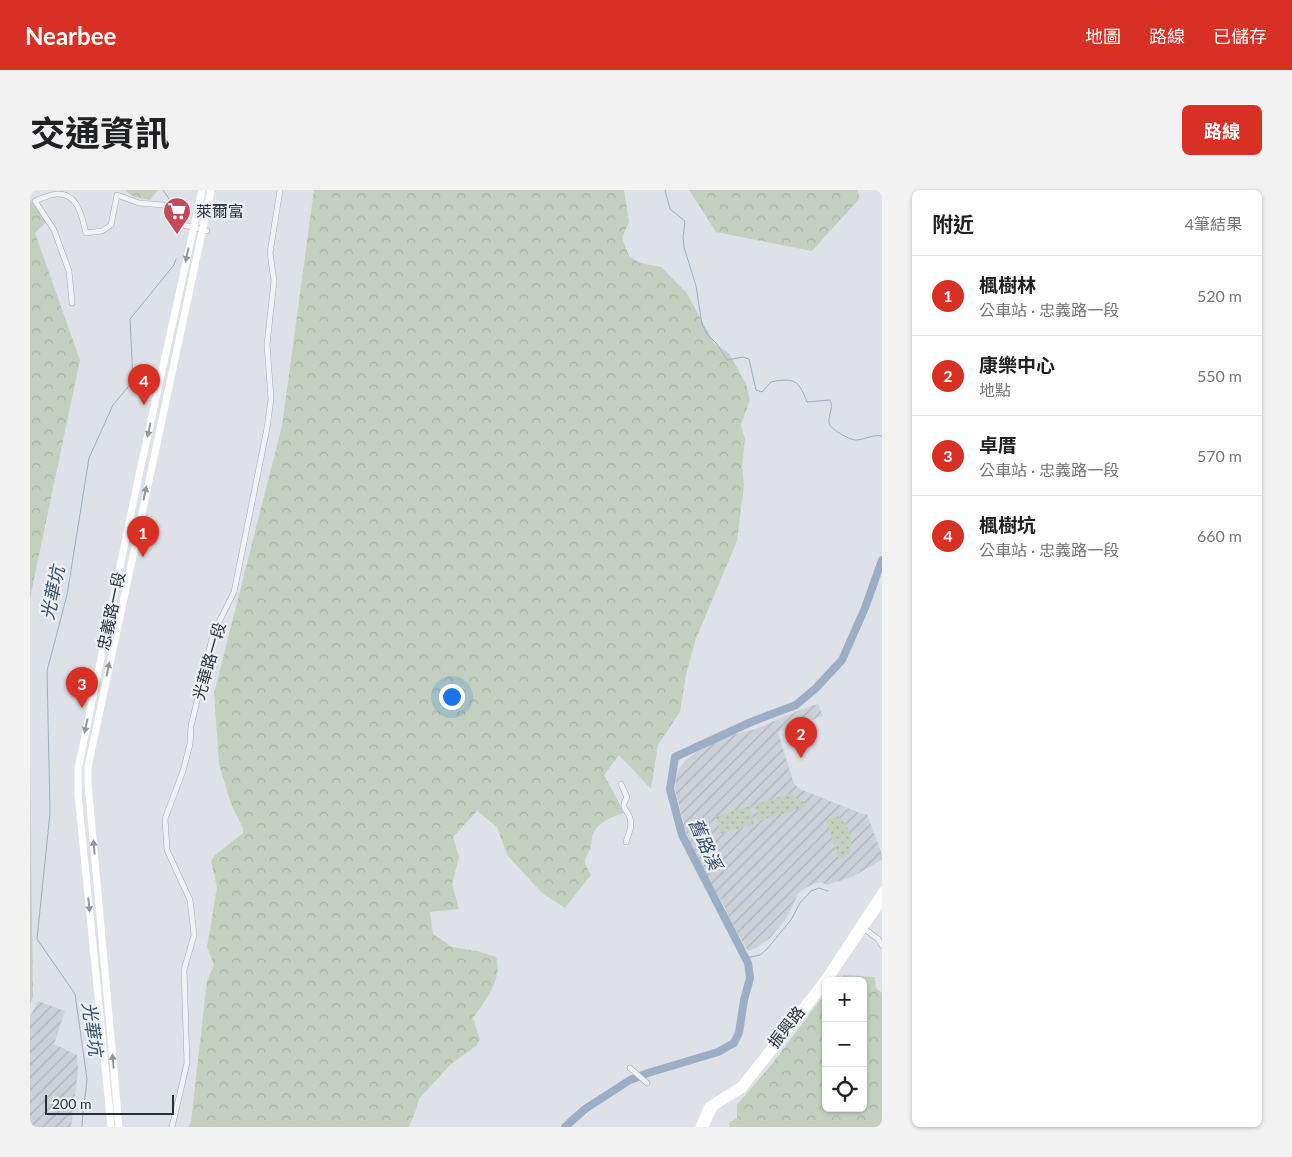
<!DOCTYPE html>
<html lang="zh-TW">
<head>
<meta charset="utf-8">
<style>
	:root { --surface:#fff; --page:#f2f2f2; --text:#202124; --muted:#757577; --line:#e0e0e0; --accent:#d93025 }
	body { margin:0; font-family:Lato,"Noto Sans TC",sans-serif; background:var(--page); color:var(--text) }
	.controls { position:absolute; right:15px; bottom:15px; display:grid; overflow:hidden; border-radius:8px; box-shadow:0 1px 4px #0004 }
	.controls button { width:45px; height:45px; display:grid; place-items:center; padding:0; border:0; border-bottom:1px solid var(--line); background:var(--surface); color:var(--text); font:25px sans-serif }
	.scale { position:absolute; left:15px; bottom:12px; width:129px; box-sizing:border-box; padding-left:5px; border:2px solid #282f3c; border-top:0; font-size:14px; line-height:18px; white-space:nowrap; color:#282f3c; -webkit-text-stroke:4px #edf0f4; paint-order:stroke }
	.you { position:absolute; left:421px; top:506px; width:18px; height:18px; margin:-12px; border:4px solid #fff; border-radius:50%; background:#1a73e8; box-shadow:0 0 0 8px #1a73e833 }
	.badge { display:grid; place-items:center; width:32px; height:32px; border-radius:50%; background:var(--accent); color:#fff; font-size:16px; font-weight:700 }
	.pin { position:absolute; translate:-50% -41px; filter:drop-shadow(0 1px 2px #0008) }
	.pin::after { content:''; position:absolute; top:26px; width:18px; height:15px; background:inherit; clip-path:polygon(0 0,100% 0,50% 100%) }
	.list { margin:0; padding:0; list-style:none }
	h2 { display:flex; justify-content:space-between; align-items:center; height:65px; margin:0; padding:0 20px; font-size:21px }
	h2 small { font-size:16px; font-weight:400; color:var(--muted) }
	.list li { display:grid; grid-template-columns:32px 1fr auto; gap:15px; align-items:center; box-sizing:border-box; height:80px; padding:0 20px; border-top:1px solid var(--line) }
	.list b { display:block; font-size:19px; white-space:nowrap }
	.list p { margin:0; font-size:16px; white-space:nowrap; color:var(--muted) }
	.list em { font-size:16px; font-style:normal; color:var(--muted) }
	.icon { flex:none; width:28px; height:28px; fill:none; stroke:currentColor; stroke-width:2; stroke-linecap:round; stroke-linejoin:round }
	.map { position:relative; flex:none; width:852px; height:937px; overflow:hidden; border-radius:8px }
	header { display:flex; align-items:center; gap:30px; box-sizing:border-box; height:70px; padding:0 25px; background:var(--accent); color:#fff }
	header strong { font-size:24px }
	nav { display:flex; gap:28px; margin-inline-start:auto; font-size:18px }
	.intro { display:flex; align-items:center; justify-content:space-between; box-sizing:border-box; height:120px; padding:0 30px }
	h1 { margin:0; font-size:35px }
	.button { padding:12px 22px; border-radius:8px; background:var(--accent); color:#fff; font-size:18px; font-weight:700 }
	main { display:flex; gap:30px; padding:0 30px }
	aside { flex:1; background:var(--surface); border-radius:8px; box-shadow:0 1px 4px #0004 }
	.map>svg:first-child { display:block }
	.industrial { fill:url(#industrial-furrows) }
	.grass { fill:url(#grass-dots) }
	.forest { fill:url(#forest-crowns) }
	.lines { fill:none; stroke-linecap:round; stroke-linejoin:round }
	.stream { stroke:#9baec5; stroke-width:1 }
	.river { stroke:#9baec5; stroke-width:8 }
	.street-casing { stroke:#a4a8b0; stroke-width:6 }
	.street { stroke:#f0f2f5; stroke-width:5 }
	.secondary { stroke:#fff; stroke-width:7 }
	.oneway { fill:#94979e }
	.labels { text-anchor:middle; stroke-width:4.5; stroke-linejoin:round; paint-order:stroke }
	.poi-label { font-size:16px; fill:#282f3c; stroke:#edf0f4; text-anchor:start }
	.street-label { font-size:16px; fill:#282f3c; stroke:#edf0f4 }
	.water-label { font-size:18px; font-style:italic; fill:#354d6e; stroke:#edf0f4 }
</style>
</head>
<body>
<header>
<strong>Nearbee</strong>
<nav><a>地圖</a><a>路線</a><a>已儲存</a></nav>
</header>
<div class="intro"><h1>交通資訊</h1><a class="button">路線</a></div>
<main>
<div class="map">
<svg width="852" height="937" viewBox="0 0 852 937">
	<defs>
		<pattern id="industrial-furrows" width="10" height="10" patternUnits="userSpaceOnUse" patternTransform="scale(1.25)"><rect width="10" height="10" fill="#ccd0d8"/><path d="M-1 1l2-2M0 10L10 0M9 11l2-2" fill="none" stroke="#afb3ba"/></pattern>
		<pattern id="grass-dots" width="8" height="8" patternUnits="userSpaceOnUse" patternTransform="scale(1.25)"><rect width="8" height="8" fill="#c3d0bf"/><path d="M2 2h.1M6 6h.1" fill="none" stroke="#a8b3a5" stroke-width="1.8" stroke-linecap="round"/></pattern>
		<pattern id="forest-crowns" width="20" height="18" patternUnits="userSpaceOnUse" patternTransform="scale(1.25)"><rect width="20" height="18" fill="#c3d0bf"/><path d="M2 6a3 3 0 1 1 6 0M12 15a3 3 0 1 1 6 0" fill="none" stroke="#a8b3a5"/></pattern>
	</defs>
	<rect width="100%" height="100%" fill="#dee1e7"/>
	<g class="industrial">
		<polygon points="788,514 793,526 748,542 764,594 772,600 833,624 837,624 852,665 852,670 822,687 797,695 791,692 783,694 772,700 768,704 756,729 740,748 726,758 718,761 700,730 695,717 668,672 652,634 654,633 645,601 646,587 650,577 655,571 668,561 698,546 723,540 773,519"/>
		<polygon points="8,811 35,821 24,854 47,865 48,881 41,937 0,937 0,827"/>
	</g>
	<g class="grass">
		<polygon points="759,604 770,609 778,616 729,631 724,615"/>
		<polygon points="719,616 724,634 691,644 686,626"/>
		<path d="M808,626c11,9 16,24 12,38l-11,5 -13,-39z"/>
	</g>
	<g class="forest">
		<path d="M96,0h32l-8,10c-9,-2 -19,-2 -24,-10z"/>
		<path d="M284,0h310l5,32 -7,16 7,18 11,7 21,4 25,25 28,51 15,10 17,31 4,16 -9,25 4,14 -3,28 2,18 -7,56 -42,100 -9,34 -6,37 -22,33 -7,44 -32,-34 -15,20 20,37c-13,6 -25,9 -31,22 -2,4 -1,8 -2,12 -5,13 -10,14 0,29l-26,33 -23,-15 -35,-38 -10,-28 -20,-16 -24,26 6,20 -7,27 7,25 -29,3 3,22 19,13 25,4 19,6c8,20 -12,46 -23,61l7,22 -4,6 -25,18 -32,35 -3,11 -7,17h-221l3,-5 16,-141 7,-16 -7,-18 10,-60 -6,-26 4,-6 28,-22v-5l-12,-24 -12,-40 -5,-71 68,-267z"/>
		<polygon points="659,0 828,0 829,9 782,61 686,42"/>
		<polygon points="0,9 16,32 5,43 50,170 0,408"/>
		<polygon points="0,573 3,807 0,814"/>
		<polygon points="813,785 845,787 846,798 852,803 852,937 700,937 699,933 707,928 707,915 742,874 791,809 796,810 796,918 833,918 833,791 810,791"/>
	</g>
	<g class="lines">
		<g class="stream">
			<polyline points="133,0 154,30"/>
			<path d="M635,0l5,19 15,12 -2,16 1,10 12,39 6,38 5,10 10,10 10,16 16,-3 6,2 7,31 6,2 9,-10c24,-5 28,-1 36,20l23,-2c4,8 -2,15 -1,23 1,6 19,16 26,17 10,0 17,-6 27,-4"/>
			<polyline points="716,768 730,765 737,759 761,730 770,713 781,701 789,698 798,701"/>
			<path d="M52,937c0,-16 4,-32 5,-48l-12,-85 -38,-55 13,-126 -3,-142 20,-76 22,-137 24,-53 20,-24 -3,-62 44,-54 2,-6"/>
		</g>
		<polyline class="river" points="535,937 555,919 600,890 618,883 688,862 704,853 709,843 714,810 720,788 718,773 652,645 640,599 645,567 721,532 766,515 786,498 812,470 835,418 852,370"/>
		<g class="street-casing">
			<g id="street">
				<path d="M42,113l-3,-32 -15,-41 -19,-29c7,-3 15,-7 23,-7 21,0 24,24 28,39l16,-2 9,-6 6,-30 22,8 24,2 8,6 8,13 28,7"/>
				<path d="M591,594l6,13c-7,13 -1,10 3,21 3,8 -2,17 -4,24"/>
				<polyline points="832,737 848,749 852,755"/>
				<polyline points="600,878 617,893"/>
				<polyline points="142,937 157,873 154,780 164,745 160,710 137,660 135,629 153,581 160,554 161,536 183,444 204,402 237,238 241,209 237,154 244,91 240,63 250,0"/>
			</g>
		</g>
		<use href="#street" class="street"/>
		<g class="secondary">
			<polyline points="800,788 852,712"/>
			<polyline points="81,937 48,604 48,579 109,285 172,0"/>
			<polyline points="89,937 58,593 58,577 181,0"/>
			<polyline points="669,937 678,916 711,895 795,788 852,701"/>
			<polyline points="675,937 684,917 713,899 796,794"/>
		</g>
	</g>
	<defs><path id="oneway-solid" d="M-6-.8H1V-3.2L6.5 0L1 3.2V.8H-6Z" transform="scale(1.25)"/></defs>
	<g class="oneway">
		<use href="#oneway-solid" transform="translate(157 65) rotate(102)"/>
		<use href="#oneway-solid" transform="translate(119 240) rotate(102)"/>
		<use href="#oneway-solid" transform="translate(115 303) rotate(-78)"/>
		<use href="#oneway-solid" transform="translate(78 479) rotate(-79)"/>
		<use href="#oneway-solid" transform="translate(56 536) rotate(102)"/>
		<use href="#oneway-solid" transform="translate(64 657) rotate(-95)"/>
		<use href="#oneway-solid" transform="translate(59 715) rotate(84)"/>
		<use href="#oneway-solid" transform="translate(83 871) rotate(-95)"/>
	</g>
	<defs>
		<g id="supermarket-pin" transform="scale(1.4375)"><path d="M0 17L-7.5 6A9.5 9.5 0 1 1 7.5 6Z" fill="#c54959" stroke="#edf0f4"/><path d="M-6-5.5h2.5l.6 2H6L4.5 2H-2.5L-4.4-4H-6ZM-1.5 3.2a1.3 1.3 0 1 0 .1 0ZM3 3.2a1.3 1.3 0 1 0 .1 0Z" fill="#fff"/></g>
	</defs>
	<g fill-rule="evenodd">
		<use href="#supermarket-pin" x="147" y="21"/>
	</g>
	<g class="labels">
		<g class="poi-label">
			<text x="166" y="27">萊爾富</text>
		</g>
		<g class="street-label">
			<text transform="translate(81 421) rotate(-78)" y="6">忠義路一段</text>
			<text transform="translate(179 471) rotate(-74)" y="6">光華路一段</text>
			<text transform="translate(756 837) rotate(-52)" y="6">振興路</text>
		</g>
		<g class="water-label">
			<text transform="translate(23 403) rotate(-78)" y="6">光華坑</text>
			<text transform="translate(675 654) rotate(66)" y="6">舊路溪</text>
			<text transform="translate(62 839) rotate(82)" y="6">光華坑</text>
		</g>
	</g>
</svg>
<div class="controls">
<button>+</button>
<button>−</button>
<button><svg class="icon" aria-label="locate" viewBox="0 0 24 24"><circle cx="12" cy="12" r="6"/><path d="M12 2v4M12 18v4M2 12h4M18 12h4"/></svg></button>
</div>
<div class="scale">200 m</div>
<div class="you"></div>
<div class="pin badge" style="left:113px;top:367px">1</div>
<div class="pin badge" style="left:771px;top:568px">2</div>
<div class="pin badge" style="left:52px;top:518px">3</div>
<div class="pin badge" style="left:114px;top:215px">4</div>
</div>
<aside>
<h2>附近<small>4筆結果</small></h2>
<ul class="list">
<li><span class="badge">1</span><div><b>楓樹林</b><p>公車站 · 忠義路一段</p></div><em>520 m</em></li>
<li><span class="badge">2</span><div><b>康樂中心</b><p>地點</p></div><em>550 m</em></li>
<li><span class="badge">3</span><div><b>卓厝</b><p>公車站 · 忠義路一段</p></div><em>570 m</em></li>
<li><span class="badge">4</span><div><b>楓樹坑</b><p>公車站 · 忠義路一段</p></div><em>660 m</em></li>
</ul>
</aside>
</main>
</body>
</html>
